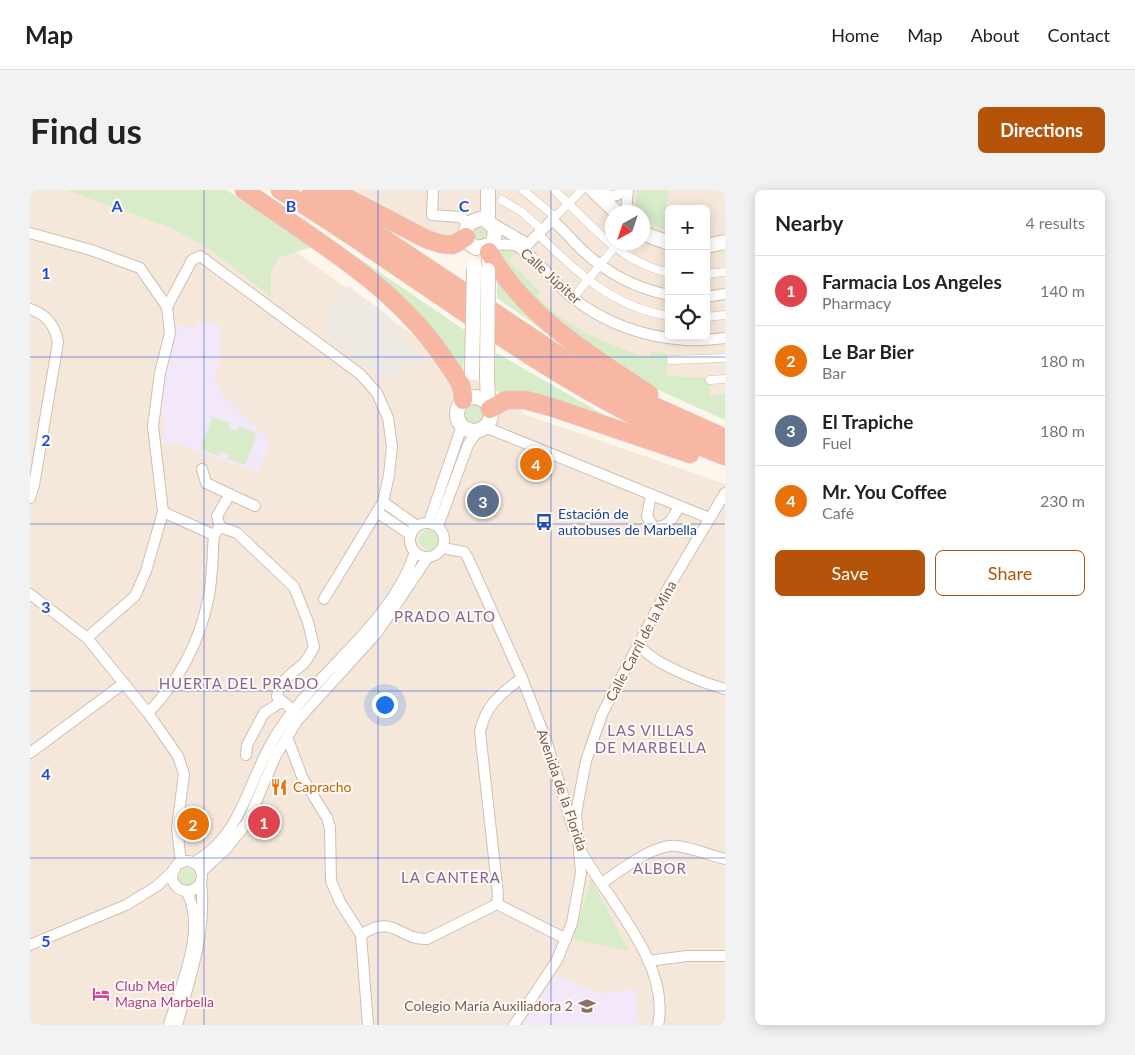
<!DOCTYPE html>
<html lang="en">
<head>
<meta charset="utf-8">
<style>
	:root { --surface:#fff; --page:#f2f2f2; --text:#222; --muted:#767676; --line:#e0e0e0; --accent:#b45309 }
	body { margin:0; font-family:Lato,sans-serif; background:var(--page); color:var(--text) }
	.controls { position:absolute; right:15px; top:15px; display:grid; overflow:hidden; border-radius:8px; box-shadow:0 2px 12px #0003 }
	.controls button { width:45px; height:45px; display:grid; place-items:center; padding:0; border:0; border-bottom:1px solid var(--line); background:var(--surface); color:var(--text); font:25px sans-serif }
	.compass { position:absolute; left:575px; top:15px; width:45px; height:45px; border-radius:50%; background:var(--surface); box-shadow:0 2px 12px #0003; rotate:220deg }
	.you { position:absolute; left:354px; top:514px; width:18px; height:18px; margin:-12px; border:4px solid #fff; border-radius:50%; background:#1a73e8; box-shadow:0 0 0 8px #1a73e833 }
	.badge { display:grid; place-items:center; width:32px; height:32px; border-radius:50%; background:var(--accent); color:#fff; font-size:16px; font-weight:700 }
	.pin { position:absolute; translate:-50% -50%; border:2px solid #fff; box-shadow:0 1px 5px #0006 }
	.list { margin:0; padding:0; list-style:none }
	h2 { display:flex; justify-content:space-between; align-items:center; height:65px; margin:0; padding:0 20px; font-size:21px }
	h2 small { font-size:16px; font-weight:400; color:var(--muted) }
	.list li { display:grid; grid-template-columns:32px 1fr auto; gap:15px; align-items:center; box-sizing:border-box; height:70px; padding:0 20px; border-top:1px solid var(--line) }
	.list b { display:block; font-size:19px; white-space:nowrap }
	.list p { margin:0; font-size:16px; white-space:nowrap; color:var(--muted) }
	.list em { font-size:16px; font-style:normal; color:var(--muted) }
	.actions { display:flex; gap:10px; padding:15px 20px }
	.actions a { flex:1; padding:11px 0; border:1px solid var(--accent); border-radius:8px; text-align:center; font-size:18px; color:var(--accent) }
	.actions .main { background:var(--accent); color:#fff }
	.icon { flex:none; width:28px; height:28px; fill:none; stroke:currentColor; stroke-width:2; stroke-linecap:round; stroke-linejoin:round }
	.map { position:relative; flex:none; width:695px; height:835px; overflow:hidden; border-radius:8px }
	header { display:flex; align-items:center; gap:30px; box-sizing:border-box; height:70px; padding:0 25px; background:var(--surface); border-bottom:1px solid var(--line) }
	header strong { font-size:24px }
	nav { display:flex; gap:28px; margin-inline-start:auto; font-size:18px }
	.intro { display:flex; align-items:center; justify-content:space-between; box-sizing:border-box; height:120px; padding:0 30px }
	h1 { margin:0; font-size:35px }
	.button { padding:12px 22px; border-radius:8px; background:var(--accent); color:#fff; font-size:18px; font-weight:700 }
	main { display:flex; gap:30px; padding:0 30px }
	aside { flex:1; background:var(--surface); border-radius:8px; box-shadow:0 2px 12px #0003 }
	.map>svg:first-child { display:block }
	.residential { fill:#f5e8da; fill-rule:evenodd }
	.commercial { fill:#fde8e0 }
	.industrial { fill:#efe9e4 }
	.education { fill:#f3e8fa }
	.green { fill:#d8ecc9 }
	.lines { fill:none; stroke-linecap:round; stroke-linejoin:round }
	.pedestrian-casing { stroke:#d1beb0; stroke-width:9 }
	.minor-casing { stroke:#d1beb0; stroke-width:12 }
	.secondary-casing { stroke:#d6c0b0; stroke-width:16 }
	.motorway-casing { stroke:#dad1cd; stroke-width:19 }
	.pedestrian { stroke:#fff; stroke-width:8 }
	.minor { stroke:#fff; stroke-width:10 }
	.secondary { stroke:#fff; stroke-width:14 }
	.motorway { stroke:#f7b7a3; stroke-width:18 }
	.secondary-bridge-casing { stroke:#d6c0b0; stroke-width:16; stroke-linecap:butt }
	.secondary-bridge { stroke:#fff; stroke-width:14 }
	.grid { fill:none; stroke:#1d4ed8; stroke-width:1; stroke-opacity:0.55 }
	.labels { text-anchor:middle; stroke-width:4; stroke-linejoin:round; paint-order:stroke }
	.street-label { font-size:14px; fill:#7a5c4d; stroke:#fffaf3 }
	.transit-label { font-size:14px; fill:#164399; stroke:#fffaf3; text-anchor:start }
	.food-label { font-size:14px; fill:#c56008; stroke:#fffaf3; text-anchor:start }
	.hotel-label { font-size:14px; fill:#b23c85; stroke:#fffaf3; text-anchor:start }
	.education-label { font-size:14px; fill:#785e54; stroke:#fffaf3; text-anchor:end }
	.neighbourhood-label { font-size:15px; letter-spacing:1px; fill:#846695; stroke:#fffaf3 }
	.grid-label { font-size:16px; text-anchor:middle; font-weight:bold; fill:#1d4ed8; stroke:#fffaf3; stroke-width:4; stroke-linejoin:round; paint-order:stroke }
</style>
</head>
<body>
<header>
<strong>Map</strong>
<nav><a>Home</a><a>Map</a><a>About</a><a>Contact</a></nav>
</header>
<div class="intro"><h1>Find us</h1><a class="button">Directions</a></div>
<main>
<div class="map">
<svg width="695" height="835" viewBox="0 0 695 835">
	<rect width="100%" height="100%" fill="#fdf6ec"/>
	<g class="residential">
		<polygon points="0,0 152,0 191,9 496,225 695,294 695,835 0,835"/>
		<path d="M317,0h378v226l-166,-94 -45,-45zM639,19h37v127h-37zM582,22h30v30h-30z"/>
	</g>
	<polygon class="commercial" points="438,287 471,298 461,323 459,322 457,327 438,320 443,302 435,297"/>
	<polygon class="industrial" points="318,96 359,126 369,143 393,168 360,193 295,147 294,123"/>
	<g class="education">
		<polygon points="168,132 190,135 191,157 185,191 191,202 240,251 229,283 150,255 132,253 135,236 133,235 135,226 130,224 131,208 143,142 147,142 148,135 167,138"/>
		<polygon points="527,785 569,803 606,799 609,829 607,835 493,835"/>
	</g>
	<g class="green">
		<polygon points="36,0 197,0 281,57 249,68 241,81 241,107 178,58 141,38"/>
		<polygon points="607,0 638,0 635,40 613,30 612,22 605,22"/>
		<polygon points="456,35 459,47 454,52 444,51 440,42 442,36"/>
		<polygon points="308,54 436,141 433,183 308,58"/>
		<path d="M480,58l7,4 -8,9 31,31 -4,4c38,35 66,47 114,62l2,-6 15,1 2,4 -3,19 43,2 1,18 15,-2v26l-84,-38 -49,-34 -69,-56 -24,-39 4,-4z"/>
		<polygon points="467,84 553,168 467,108"/>
		<polygon points="466,163 597,238 482,204 468,203 464,197"/>
		<circle cx="444" cy="223" r="10"/>
		<polygon points="183,227 200,233 199,238 207,241 209,236 226,242 224,247 226,248 215,275 197,269 199,264 191,262 189,266 172,260 173,256 171,255"/>
		<polygon points="650,332 659,334 663,340 659,352 645,338"/>
		<circle cx="399" cy="350" r="10"/>
		<circle cx="157" cy="687" r="8"/>
		<polygon points="561,689 599,761 543,749"/>
	</g>
	<g class="lines">
		<g class="pedestrian-casing">
			<g id="pedestrian">
				<polyline points="493,0 525,27"/>
				<path d="M524,0c38,34 61,70 115,83"/>
				<polyline points="472,10 492,22 512,40"/>
				<polyline points="522,30 552,0"/>
				<path d="M508,44c38,38 75,73 131,82"/>
				<polyline points="676,84 695,82"/>
				<polyline points="543,108 589,52"/>
				<polyline points="676,127 695,125"/>
				<polyline points="641,170 695,168"/>
				<polyline points="680,190 695,189"/>
			</g>
		</g>
		<g class="minor-casing">
			<g id="minor">
				<polyline points="403,0 402,25 430,27 439,33"/>
				<path d="M568,1c9,4 18,9 25,-1"/>
				<polyline points="596,22 598,0"/>
				<polyline points="462,33 498,54"/>
				<polyline points="0,43 61,60 110,78 137,117 140,143 130,183 123,236 133,322 116,381 105,406 57,448"/>
				<path d="M460,55c8,0 19,-2 27,1 15,7 40,40 56,52 42,33 99,48 152,40"/>
				<path d="M492,60l30,-30c10,8 19,19 28,28 25,24 54,40 89,47"/>
				<polyline points="676,107 695,104"/>
				<polyline points="137,117 162,70 170,66 330,184 347,203 358,228 362,256 359,285 353,312 294,409"/>
				<path d="M0,119c15,5 25,16 28,33l-24,143 -4,13"/>
				<polyline points="455,237 679,328"/>
				<polyline points="172,279 176,293 225,316"/>
				<path d="M621,305l-4,22 7,10c14,2 19,-10 25,-20"/>
				<polyline points="353,312 387,336"/>
				<polyline points="133,322 184,345"/>
				<polyline points="347,322 381,345"/>
				<polyline points="399,332 432,236"/>
				<circle cx="397" cy="350" r="17"/>
				<polyline points="408,336 438,255 448,240"/>
				<polyline points="190,337 187,326 200,304"/>
				<polyline points="413,358 434,362 438,368 492,488 516,550 543,638"/>
				<polyline points="0,404 57,448 118,523 148,566 154,584 147,638 151,673"/>
				<path d="M609,452c4,19 68,42 86,47"/>
				<path d="M492,488c-21,15 -37,28 -42,54l18,162 -1,10 69,35"/>
				<path d="M118,523c30,-31 51,-70 60,-113 5,-21 4,-43 6,-65l6,-8 17,6 57,54 14,35 6,25c-3,6 -6,12 -11,17 -10,9 -25,18 -26,33l16,13"/>
				<polyline points="257,547 273,589 297,628 300,638 301,691 310,712 331,745 338,835"/>
				<polyline points="0,563 94,493"/>
				<polyline points="216,565 217,555 234,523 251,512"/>
				<path d="M551,661c27,50 90,113 77,174"/>
				<circle cx="157" cy="686" r="15"/>
				<path d="M163,673c48,-26 54,-78 79,-121 39,-69 118,-113 143,-190"/>
				<polyline points="171,682 196,659 217,633 246,565 267,531 347,443 398,367"/>
				<path d="M572,693c18,-12 52,-40 75,-37 16,2 32,9 48,13"/>
				<path d="M331,745c33,-22 38,5 66,4l70,-35"/>
				<polyline points="0,755 96,715 127,696 145,679"/>
				<polyline points="618,771 657,766 695,766"/>
				<path d="M139,835c11,-38 39,-98 17,-134"/>
				<path d="M147,835c13,-48 30,-93 24,-144"/>
				<polyline points="484,835 527,770 542,733 551,683 546,623 556,571 572,524 637,400 695,303"/>
			</g>
		</g>
		<g class="secondary-casing">
			<g id="secondary">
				<polyline points="563,0 586,22"/>
				<polyline points="458,30 458,0"/>
				<polyline points="612,43 639,53"/>
				<polyline points="676,56 695,52"/>
				<path d="M459,72c0,-13 8,-25 5,-35l-11,-9 -14,5c-6,10 -4,19 7,25l14,-3"/>
				<polyline points="457,185 458,214"/>
				<circle cx="444" cy="224" r="17"/>
			</g>
		</g>
		<g class="motorway-casing">
			<g id="motorway">
				<path d="M214,0c73,52 153,96 203,173 8,12 17,22 16,37"/>
				<path d="M250,0c148,90 281,205 445,266"/>
				<polyline points="281,0 540,173 588,200 695,248"/>
				<polyline points="302,0 396,49 411,54 423,55 436,47"/>
				<path d="M459,62c36,64 100,103 160,142"/>
				<polyline points="460,219 476,210 495,210 521,217 660,264"/>
			</g>
		</g>
		<use href="#pedestrian" class="pedestrian"/>
		<use href="#minor" class="minor"/>
		<use href="#secondary" class="secondary"/>
		<use href="#motorway" class="motorway"/>
		<g class="secondary-bridge-casing">
			<g id="secondary-bridge">
				<polyline points="442,183 444,78"/>
				<polyline points="457,185 458,80"/>
			</g>
		</g>
		<use href="#secondary-bridge" class="secondary-bridge"/>
	</g>
	<path class="grid" d="M174,0v835M348,0v835M521,0v835M0,167h695M0,334h695M0,501h695M0,668h695"/>
	<defs>
		<g id="bus-bare" transform="scale(1.35)"><path d="M-5-6H5V4H4V6H2V4H-2V6H-4V4H-5ZM-3.5-4V0h7V-4ZM-3.5 1.2v1.5H-2V1.2ZM2 1.2v1.5H3.5V1.2Z" fill="#1a4fb4" stroke="#fffaf3" stroke-width="2.5" paint-order="stroke"/></g>
		<g id="restaurant-bare" transform="scale(1.35)"><path d="M-5-6h1v4h1v-4h1v4h1v-4h1v5L-1.5 .5V6h-2V.5L-5-1ZM5-6V6H3V1.5H1.5Q1.5-4 5-6Z" fill="#e8710a" stroke="#fffaf3" stroke-width="2.5" paint-order="stroke"/></g>
		<g id="hotel-bare" transform="scale(1.35)"><path d="M-6-4.5h1.5V1H6V5H4.5V3h-9V5H-6ZM-4 0a1.8 1.8 0 1 1 3.6 0ZM.5 0V-2.5h3Q6-2.5 6 0Z" fill="#d1479c" stroke="#fffaf3" stroke-width="2.5" paint-order="stroke"/></g>
		<g id="school-bare" transform="scale(1.35)"><path d="M0-5L7-2L0 1L-7-2ZM-4 1L0 2.5L4 1V4Q0 6-4 4Z" fill="#8d6e63" stroke="#fffaf3" stroke-width="2.5" paint-order="stroke"/></g>
	</defs>
	<g fill-rule="evenodd">
		<use href="#bus-bare" x="514" y="332"/>
		<use href="#restaurant-bare" x="249" y="597"/>
		<use href="#hotel-bare" x="71" y="804"/>
		<use href="#school-bare" x="557" y="816"/>
	</g>
	<g class="labels">
		<g class="street-label">
			<text transform="translate(521 86) rotate(42)" y="5">Calle Júpiter</text>
			<text transform="translate(611 451) rotate(-62)" y="5">Calle Carril de la Mina</text>
			<text transform="translate(532 600) rotate(71)" y="5">Avenida de la Florida</text>
		</g>
		<g class="transit-label">
			<text x="528" y="329">Estación de<tspan x="528" dy="16">autobuses de Marbella</tspan></text>
		</g>
		<g class="food-label">
			<text x="263" y="602">Capracho</text>
		</g>
		<g class="hotel-label">
			<text x="85" y="801">Club Med<tspan x="85" dy="16">Magna Marbella</tspan></text>
		</g>
		<g class="education-label">
			<text x="543" y="821">Colegio María Auxiliadora 2</text>
		</g>
		<g class="neighbourhood-label">
			<text x="415" y="432">PRADO ALTO</text>
			<text x="209" y="499">HUERTA DEL PRADO</text>
			<text x="621" y="546">LAS VILLAS<tspan x="621" dy="17">DE MARBELLA</tspan></text>
			<text x="630" y="684">ALBOR</text>
			<text x="421" y="693">LA CANTERA</text>
		</g>
	</g>
	<g class="grid-label">
		<text x="87" y="22">A</text>
		<text x="261" y="22">B</text>
		<text x="434" y="22">C</text>
		<text x="16" y="89">1</text>
		<text x="16" y="256">2</text>
		<text x="16" y="423">3</text>
		<text x="16" y="590">4</text>
		<text x="16" y="757">5</text>
	</g>
</svg>
<div class="controls">
<button>+</button>
<button>−</button>
<button><svg class="icon" aria-label="locate" viewBox="0 0 24 24"><circle cx="12" cy="12" r="6"/><path d="M12 2v4M12 18v4M2 12h4M18 12h4"/></svg></button>
</div>
<svg class="compass" viewBox="-18 -18 36 36"><path d="M0-13l5 13h-10z" fill="#e53935"/><path d="M0 13l5-13h-10z" fill="#767676"/></svg>
<div class="you"></div>
<div class="pin badge" style="left:234px;top:632px;background:#e0444e">1</div>
<div class="pin badge" style="left:163px;top:634px;background:#e8710a">2</div>
<div class="pin badge" style="left:453px;top:311px;background:#5c6f8a">3</div>
<div class="pin badge" style="left:506px;top:274px;background:#e8710a">4</div>
</div>
<aside>
<h2>Nearby<small>4 results</small></h2>
<ul class="list">
<li><span class="badge" style="background:#e0444e">1</span><div><b>Farmacia Los Angeles</b><p>Pharmacy</p></div><em>140 m</em></li>
<li><span class="badge" style="background:#e8710a">2</span><div><b>Le Bar Bier</b><p>Bar</p></div><em>180 m</em></li>
<li><span class="badge" style="background:#5c6f8a">3</span><div><b>El Trapiche</b><p>Fuel</p></div><em>180 m</em></li>
<li><span class="badge" style="background:#e8710a">4</span><div><b>Mr. You Coffee</b><p>Café</p></div><em>230 m</em></li>
</ul>
<div class="actions"><a class="main">Save</a><a>Share</a></div>
</aside>
</main>
</body>
</html>
